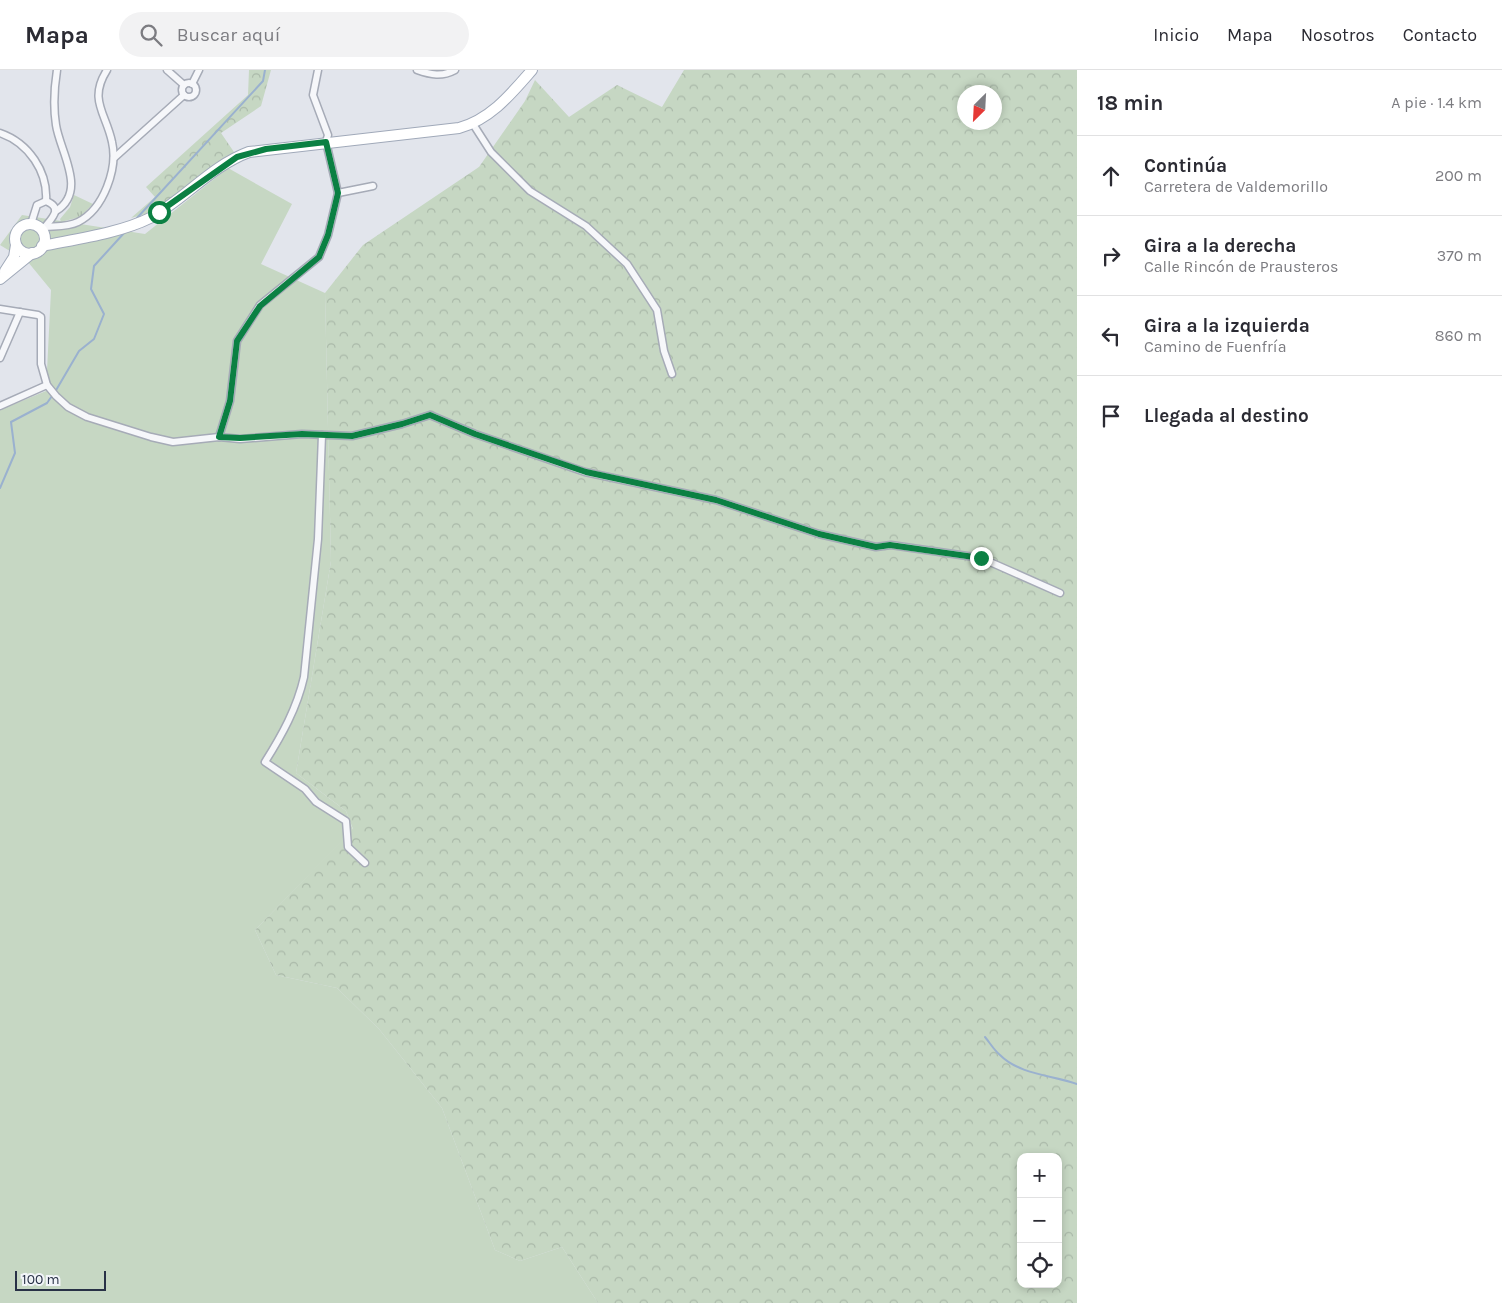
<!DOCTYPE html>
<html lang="es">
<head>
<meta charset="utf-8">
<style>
	:root { --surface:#fff; --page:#f2f2f3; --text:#2b2b33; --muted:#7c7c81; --line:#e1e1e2 }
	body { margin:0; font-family:Karla,sans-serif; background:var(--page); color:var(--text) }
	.controls { position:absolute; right:15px; bottom:15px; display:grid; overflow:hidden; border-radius:10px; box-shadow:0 2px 8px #0003 }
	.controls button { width:45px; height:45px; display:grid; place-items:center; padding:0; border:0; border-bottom:1px solid var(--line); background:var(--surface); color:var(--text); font:25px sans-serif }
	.compass { position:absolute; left:957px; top:15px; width:45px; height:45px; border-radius:50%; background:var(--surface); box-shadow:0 2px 8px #0003; rotate:204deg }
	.scale { position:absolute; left:15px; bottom:12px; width:91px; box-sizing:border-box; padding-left:5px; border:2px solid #283146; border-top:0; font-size:14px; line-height:18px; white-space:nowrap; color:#283146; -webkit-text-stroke:4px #f2f5f9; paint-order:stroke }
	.stop { position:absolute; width:15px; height:15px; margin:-11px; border:4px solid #0b8043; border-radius:50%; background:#fff }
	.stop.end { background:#0b8043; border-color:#fff; box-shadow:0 1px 5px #0008 }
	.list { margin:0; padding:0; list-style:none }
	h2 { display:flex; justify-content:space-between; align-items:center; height:65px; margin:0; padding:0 20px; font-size:21px }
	h2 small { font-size:16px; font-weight:400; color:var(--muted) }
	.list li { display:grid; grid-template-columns:32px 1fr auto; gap:15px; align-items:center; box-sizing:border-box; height:80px; padding:0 20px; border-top:1px solid var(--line) }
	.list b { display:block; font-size:19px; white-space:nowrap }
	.list p { margin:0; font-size:16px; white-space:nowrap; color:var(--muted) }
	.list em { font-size:16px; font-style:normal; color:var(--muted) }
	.icon { flex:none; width:28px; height:28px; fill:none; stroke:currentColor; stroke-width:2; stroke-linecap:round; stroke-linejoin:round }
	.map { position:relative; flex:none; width:1077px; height:1233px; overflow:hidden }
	header { display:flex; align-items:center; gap:30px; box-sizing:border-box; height:70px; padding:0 25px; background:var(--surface); border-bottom:1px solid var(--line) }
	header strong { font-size:24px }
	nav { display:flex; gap:28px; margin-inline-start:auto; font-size:18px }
	.search { width:350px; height:45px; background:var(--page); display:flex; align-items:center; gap:12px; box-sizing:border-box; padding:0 18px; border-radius:28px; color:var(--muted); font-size:19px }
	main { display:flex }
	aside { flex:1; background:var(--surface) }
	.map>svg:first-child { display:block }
	.grass { fill:#c6d7c3 }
	.forest { fill:url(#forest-crowns); fill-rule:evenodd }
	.park { fill:url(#park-tufts) }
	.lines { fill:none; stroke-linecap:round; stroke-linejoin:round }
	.stream { stroke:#9ab1cf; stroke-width:2 }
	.street-casing { stroke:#a6abb7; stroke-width:9 }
	.primary-casing { stroke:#a0a9b9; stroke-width:12 }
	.street { stroke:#f6f7fa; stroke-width:6 }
	.primary { stroke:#fff; stroke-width:10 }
	.route { stroke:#0b8043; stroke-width:6 }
</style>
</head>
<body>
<header>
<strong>Mapa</strong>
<div class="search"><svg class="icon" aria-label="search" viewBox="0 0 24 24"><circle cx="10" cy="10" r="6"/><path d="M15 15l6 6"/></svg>Buscar aquí</div>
<nav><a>Inicio</a><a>Mapa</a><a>Nosotros</a><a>Contacto</a></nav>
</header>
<main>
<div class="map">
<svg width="1077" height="1233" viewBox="0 0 1077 1233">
	<defs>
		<pattern id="forest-crowns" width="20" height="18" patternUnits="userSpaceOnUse" patternTransform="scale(1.25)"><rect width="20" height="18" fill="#c6d7c3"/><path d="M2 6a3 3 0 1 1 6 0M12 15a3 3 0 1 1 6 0" fill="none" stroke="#aab9a9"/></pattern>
		<pattern id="park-tufts" width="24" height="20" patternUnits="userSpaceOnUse" patternTransform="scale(1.25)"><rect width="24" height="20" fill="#c6d7c3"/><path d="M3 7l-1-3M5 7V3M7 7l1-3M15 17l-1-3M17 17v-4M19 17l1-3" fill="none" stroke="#aab9a9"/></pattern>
	</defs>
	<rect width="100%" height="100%" fill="#e2e5ec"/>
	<polygon class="grass" points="228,98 292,134 261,194 325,223 331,491 296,703 346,741 353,760 255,860 276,905 337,918 379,959 442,1038 495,1180 520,1191 562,1177 598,1233 0,1233 0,340 46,321 51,220 28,192 0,175 22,145 145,164"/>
	<g class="forest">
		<polygon points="249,0 271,0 261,36 221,63 234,82 153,142 131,148 155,127 146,117 248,25"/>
		<path d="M684,0h393v1233h-479l-36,-56 -42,14 -25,-11 -53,-142 -63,-79 -42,-41 -61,-13 -21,-45 98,-101 -7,-18 -50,-38 35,-212 -6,-268 38,-48 116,-78 46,-66 10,-21 34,37 48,-32 45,22zM964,22h30v30h-30zM1021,1087h37v127h-37z"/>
	</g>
	<polygon class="park" points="74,125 93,134 80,147 61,152 60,149 70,137"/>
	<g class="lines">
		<g class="stream">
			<polyline points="137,148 263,11 265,0"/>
			<polyline points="55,322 79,281 94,269 104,244 91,219 94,196 125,162"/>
			<polyline points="0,418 15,383 11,352 47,333 52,326"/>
			<path d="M985,967c5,6 9,13 15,18 20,20 52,20 77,29"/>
		</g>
		<g class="street-casing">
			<g id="street">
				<polyline points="167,0 184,15"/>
				<path d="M417,0c14,5 25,7 38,0"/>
				<circle cx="189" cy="20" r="7"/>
				<polyline points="192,14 199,0"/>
				<polyline points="473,54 491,82 530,121 586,156 627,194 657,240 664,281 672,304"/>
				<path d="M0,63c29,10 48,39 46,68"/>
				<polyline points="114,88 184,25"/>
				<polyline points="338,123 373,116"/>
				<path d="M56,141c32,-20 4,-59 0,-86 -3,-19 -2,-36 1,-55"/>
				<path d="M31,154l6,-19 9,-4c20,8 2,20 -4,30"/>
				<path d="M45,157c11,-1 23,0 33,-5 26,-13 40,-54 34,-80 -6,-29 -24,-42 -5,-72"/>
				<polyline points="0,239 38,245 41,247 41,294 47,315 56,326 68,337 87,347 151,367 173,372 219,367 240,369 302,364 352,366 402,354 430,345 475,364 585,402 716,430 819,464 876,477 891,475 981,488 1060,523"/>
				<polyline points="0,288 20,242"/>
				<polyline points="0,336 47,315"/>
				<path d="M322,365l-4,104 -14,138c-7,31 -22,58 -39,85l40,27 11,13 30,19 2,26 17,16"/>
				<polyline points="219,367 230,331 237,271 260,235 319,187 328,165 338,123 326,72 328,65 313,25 318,0"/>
			</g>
		</g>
		<g class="primary-casing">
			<g id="primary">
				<circle cx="30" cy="169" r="15"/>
				<path d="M42,176c34,-7 78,-13 108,-28 35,-19 61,-52 99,-66l210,-24c32,-9 52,-34 73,-58"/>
				<polyline points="5,201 14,187 16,175"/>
				<polyline points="0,209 32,183"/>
			</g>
		</g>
		<use href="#street" class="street"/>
		<use href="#primary" class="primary"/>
	</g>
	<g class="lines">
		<polyline class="route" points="159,142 237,87 266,79 326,72 338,123 328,165 319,187 260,236 237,271 230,331 219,367 240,368 302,364 352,366 402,354 430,345 475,364 586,402 716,430 819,464 876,477 890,475 981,488"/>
	</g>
</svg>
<div class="controls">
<button>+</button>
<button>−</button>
<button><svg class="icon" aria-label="locate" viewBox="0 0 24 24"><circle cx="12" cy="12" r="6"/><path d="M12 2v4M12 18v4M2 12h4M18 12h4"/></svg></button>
</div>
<svg class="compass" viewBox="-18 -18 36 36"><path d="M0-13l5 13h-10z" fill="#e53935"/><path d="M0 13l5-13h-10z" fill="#7c7c81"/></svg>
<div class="scale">100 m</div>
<div class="stop" style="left:159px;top:142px"></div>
<div class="stop end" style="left:981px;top:488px"></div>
</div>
<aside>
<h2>18 min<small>A pie · 1.4 km</small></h2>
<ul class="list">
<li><svg class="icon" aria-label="ahead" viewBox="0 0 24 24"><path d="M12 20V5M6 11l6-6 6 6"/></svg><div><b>Continúa</b><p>Carretera de Valdemorillo</p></div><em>200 m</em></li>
<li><svg class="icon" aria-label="right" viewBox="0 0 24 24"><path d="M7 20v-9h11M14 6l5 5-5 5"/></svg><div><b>Gira a la derecha</b><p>Calle Rincón de Prausteros</p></div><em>370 m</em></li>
<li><svg class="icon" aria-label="left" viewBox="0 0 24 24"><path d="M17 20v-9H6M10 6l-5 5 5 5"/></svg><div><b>Gira a la izquierda</b><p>Camino de Fuenfría</p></div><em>860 m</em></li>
<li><svg class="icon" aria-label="arrive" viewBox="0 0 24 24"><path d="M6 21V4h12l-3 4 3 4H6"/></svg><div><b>Llegada al destino</b></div></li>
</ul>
</aside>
</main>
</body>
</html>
